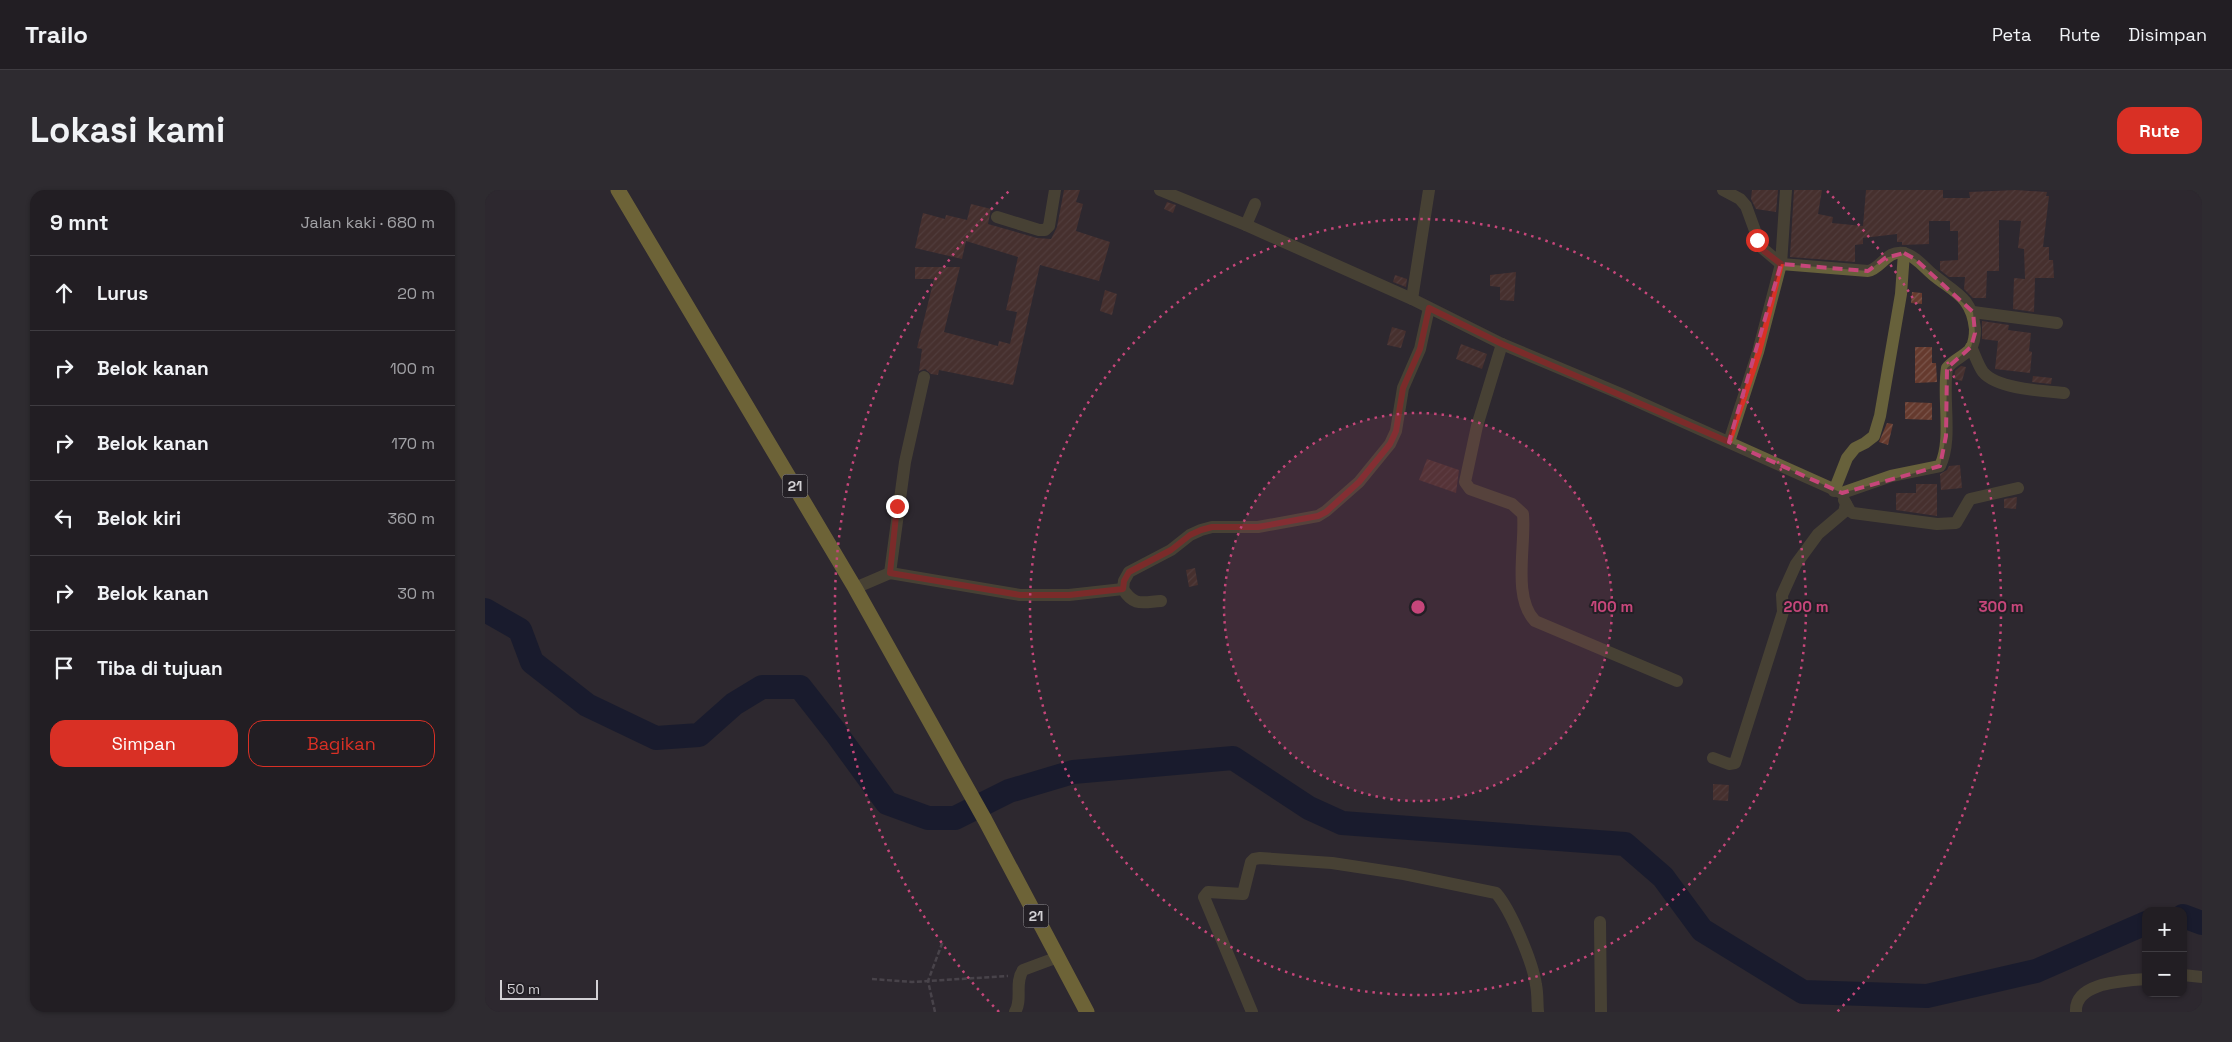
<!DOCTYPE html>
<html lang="id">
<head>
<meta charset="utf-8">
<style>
	:root { --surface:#221e23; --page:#2e2b30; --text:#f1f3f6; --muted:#a2a2a6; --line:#3f3c41; --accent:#d93025 }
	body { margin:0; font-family:"Space Grotesk",sans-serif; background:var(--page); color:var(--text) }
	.controls { position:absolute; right:15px; bottom:15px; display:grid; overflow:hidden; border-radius:10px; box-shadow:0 1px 4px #0004 }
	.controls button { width:45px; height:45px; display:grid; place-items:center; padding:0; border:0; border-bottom:1px solid var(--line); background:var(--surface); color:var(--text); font:25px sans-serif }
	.scale { position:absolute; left:15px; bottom:12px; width:98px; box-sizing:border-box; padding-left:5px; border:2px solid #d3d1d5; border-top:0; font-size:14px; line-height:18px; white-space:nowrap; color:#d3d1d5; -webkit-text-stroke:4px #231f25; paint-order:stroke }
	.stop { position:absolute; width:15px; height:15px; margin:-11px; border:4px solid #d93025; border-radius:50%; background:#fff }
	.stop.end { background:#d93025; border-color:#fff; box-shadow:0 1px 5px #0008 }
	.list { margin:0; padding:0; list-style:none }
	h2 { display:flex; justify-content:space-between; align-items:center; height:65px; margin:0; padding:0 20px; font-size:21px }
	h2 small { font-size:16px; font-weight:400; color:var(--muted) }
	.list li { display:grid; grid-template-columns:32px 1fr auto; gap:15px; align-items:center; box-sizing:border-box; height:75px; padding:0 20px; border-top:1px solid var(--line) }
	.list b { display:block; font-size:19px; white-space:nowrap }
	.list em { font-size:16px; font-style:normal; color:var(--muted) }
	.actions { display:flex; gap:10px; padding:15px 20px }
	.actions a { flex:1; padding:11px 0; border:1px solid var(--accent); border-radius:15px; text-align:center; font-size:18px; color:var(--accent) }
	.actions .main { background:var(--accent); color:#fff }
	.icon { flex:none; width:28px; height:28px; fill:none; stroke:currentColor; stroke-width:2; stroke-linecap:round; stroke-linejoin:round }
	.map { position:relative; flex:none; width:1717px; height:822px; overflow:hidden; border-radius:15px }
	header { display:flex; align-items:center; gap:30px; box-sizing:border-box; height:70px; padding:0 25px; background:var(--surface); border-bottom:1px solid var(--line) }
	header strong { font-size:24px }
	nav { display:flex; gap:28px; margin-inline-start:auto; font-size:18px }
	.intro { display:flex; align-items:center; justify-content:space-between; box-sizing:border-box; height:120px; padding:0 30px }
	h1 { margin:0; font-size:35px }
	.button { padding:12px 22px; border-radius:15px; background:var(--accent); color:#fff; font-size:18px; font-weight:700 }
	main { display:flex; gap:30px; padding:0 30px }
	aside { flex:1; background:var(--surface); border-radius:15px; box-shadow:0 1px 4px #0004 }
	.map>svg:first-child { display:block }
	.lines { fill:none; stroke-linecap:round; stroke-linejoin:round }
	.river { stroke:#000d2a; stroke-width:24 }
	.building { fill:url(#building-hatch) }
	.path { stroke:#69656b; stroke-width:2.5; stroke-dasharray:5 2.5; stroke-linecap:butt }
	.minor { stroke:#67613b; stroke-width:12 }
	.highway { stroke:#bbab42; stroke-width:15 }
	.route { stroke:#d93025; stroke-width:6 }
	.marked { fill:none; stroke:#c6467a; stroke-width:4; stroke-dasharray:10 6; stroke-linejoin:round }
	.ring { fill:none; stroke:#c6467a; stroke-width:2.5; stroke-dasharray:2.5 5 }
	.labels { text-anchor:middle; stroke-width:4; stroke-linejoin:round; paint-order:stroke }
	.shield { fill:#231f25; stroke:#9e9ca0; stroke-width:1 }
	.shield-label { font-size:14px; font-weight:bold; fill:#d3d1d5 }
	.centre { fill:#c6467a; stroke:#231f25; stroke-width:2.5 }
	.ring-label { font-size:15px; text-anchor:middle; font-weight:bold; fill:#c6467a; stroke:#231f25; stroke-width:4; stroke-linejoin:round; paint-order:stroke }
</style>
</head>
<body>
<header>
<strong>Trailo</strong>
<nav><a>Peta</a><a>Rute</a><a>Disimpan</a></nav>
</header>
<div class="intro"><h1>Lokasi kami</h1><a class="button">Rute</a></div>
<main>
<aside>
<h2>9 mnt<small>Jalan kaki · 680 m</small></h2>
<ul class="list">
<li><svg class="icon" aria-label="ahead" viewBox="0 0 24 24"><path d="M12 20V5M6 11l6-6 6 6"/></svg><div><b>Lurus</b></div><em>20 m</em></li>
<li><svg class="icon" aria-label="right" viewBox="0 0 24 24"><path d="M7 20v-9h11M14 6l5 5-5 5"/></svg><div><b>Belok kanan</b></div><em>100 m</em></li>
<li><svg class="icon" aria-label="right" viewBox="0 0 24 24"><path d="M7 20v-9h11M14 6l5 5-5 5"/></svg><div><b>Belok kanan</b></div><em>170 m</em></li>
<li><svg class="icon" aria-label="left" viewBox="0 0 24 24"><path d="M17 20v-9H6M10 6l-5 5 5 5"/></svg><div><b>Belok kiri</b></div><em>360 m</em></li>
<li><svg class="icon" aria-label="right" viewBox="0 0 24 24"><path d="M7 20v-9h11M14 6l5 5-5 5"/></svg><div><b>Belok kanan</b></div><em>30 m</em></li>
<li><svg class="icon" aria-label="arrive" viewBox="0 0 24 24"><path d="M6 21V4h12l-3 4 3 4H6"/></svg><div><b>Tiba di tujuan</b></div></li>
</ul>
<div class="actions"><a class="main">Simpan</a><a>Bagikan</a></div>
</aside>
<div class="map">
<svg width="1717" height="822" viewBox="0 0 1717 822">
	<defs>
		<pattern id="building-hatch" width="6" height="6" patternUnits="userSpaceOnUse" patternTransform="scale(1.25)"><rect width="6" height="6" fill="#653a2e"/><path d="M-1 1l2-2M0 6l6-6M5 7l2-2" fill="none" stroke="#7a554b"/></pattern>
	</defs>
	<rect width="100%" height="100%" fill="#2d282f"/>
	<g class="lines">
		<g class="river">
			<polyline points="0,420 35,440 47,472 102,515 171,548 214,545 249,514 277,497 315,497 351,543 402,613 443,628 470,628 524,601 588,582 748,568 824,618 857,633 1140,654 1178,687 1217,740 1318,802 1442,806 1551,781 1661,733"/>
			<polyline points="1698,726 1717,733"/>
		</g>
	</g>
	<g class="building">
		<polygon points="579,0 595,0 591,12 598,14 591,41 625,52 614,91 555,75 528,195 454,180 453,185 446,184 440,179 434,181 437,159 432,158 449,89 430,89 430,77 475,77 459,142 513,156 514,151 525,154 532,122 521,120 533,67 481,51 477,69 430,58 438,23 460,29 461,25 482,30 486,14 506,19 503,34 552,48 566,49 572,37"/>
		<polygon points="1267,0 1293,0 1291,22 1271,19 1266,9"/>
		<polygon points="1309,0 1337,0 1333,24 1348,27 1347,33 1378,36 1381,0 1458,0 1458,8 1485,8 1484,2 1531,0 1562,2 1561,6 1564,6 1558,57 1564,57 1564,70 1568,70 1569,88 1550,88 1549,122 1528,119 1529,88 1540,89 1539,59 1533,58 1536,31 1514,30 1514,81 1502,81 1501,108 1488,108 1479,99 1480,87 1464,87 1455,80 1455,71 1473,70 1473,41 1465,41 1465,31 1444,31 1444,54 1417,55 1417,52 1412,52 1412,44 1378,48 1378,54 1370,55 1370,72 1305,67"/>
		<polygon points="682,12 691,15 688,23 679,19"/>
		<polygon points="1031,82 1029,111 1015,110 1015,97 1005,96 1005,85"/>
		<polygon points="910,85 922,89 921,97 908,92"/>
		<polygon points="620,100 632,104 627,125 615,121"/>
		<polygon points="1427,102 1437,103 1437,114 1426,113"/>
		<polygon points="1497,131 1524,135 1523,140 1546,143 1544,161 1547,162 1545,183 1510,179 1513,151 1497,149"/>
		<polygon points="907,137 921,141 916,158 902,155"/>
		<polygon points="976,154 1002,164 997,179 971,169"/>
		<polygon points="1430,157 1447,157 1447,173 1451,173 1452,192 1430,193"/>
		<polygon points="1476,176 1481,177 1477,191 1469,189 1470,181"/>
		<polygon points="1548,186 1567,188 1566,194 1547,192"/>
		<polygon points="1420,212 1447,213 1447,230 1420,229"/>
		<polygon points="1402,233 1408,234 1403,255 1394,252"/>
		<polygon points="942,269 974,280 971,303 934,290"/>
		<polygon points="1475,275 1477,298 1456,300 1455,284 1462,280 1464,276"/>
		<polygon points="1431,294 1452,294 1452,326 1411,320 1411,303 1431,303"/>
		<polygon points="1532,307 1531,319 1519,318 1519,309"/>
		<polygon points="710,378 713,395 704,397 701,380"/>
		<polygon points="1228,594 1244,595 1243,611 1228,610"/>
	</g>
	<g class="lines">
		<g class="path">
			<polyline points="387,789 427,792 523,786"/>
			<polyline points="450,822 443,791 458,751"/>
		</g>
		<g class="minor">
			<path d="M675,0l86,35 166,74 90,45 119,50 221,99 49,-17 49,-10c13,-27 2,-68 7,-98 7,-9 18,-12 24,-20 3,-5 4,-14 4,-19 -3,-32 -20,-36 -43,-55 -8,-7 -17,-18 -28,-21 -18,-3 -22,15 -36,18l-87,-7 -23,88 -29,90"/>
			<polyline points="1238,0 1255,9 1261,16 1276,57 1296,74 1301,0"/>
			<polyline points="512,27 554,40 560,40 564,36 570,0"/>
			<polyline points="761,35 770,14"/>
			<polyline points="927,109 944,0"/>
			<polyline points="1488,122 1572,133"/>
			<path d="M1017,154l-25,82 -12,56 5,7 42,15 11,10c3,31 -11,83 12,107l142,60"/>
			<path d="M1486,157c4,8 7,18 12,25 14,17 60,19 81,21"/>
			<polyline points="1349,301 1362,268 1370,258 1380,253 1389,246 1395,226 1416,104 1419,63"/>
			<polyline points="1359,310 1365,321 1368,323 1452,334 1471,333 1485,309 1533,298"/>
			<polyline points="405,383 420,272 439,187"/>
			<path d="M370,398l35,-15 130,22h49l54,-6c11,18 20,13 38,12"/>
			<polyline points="638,399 639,391 644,382 686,360 705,345 716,340 727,337 773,337 833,326 841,321 874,292 905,254 911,241 918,198 935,159 944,118"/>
			<polyline points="1228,568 1244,574 1250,573 1298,422 1297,405 1311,374 1333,344 1359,322 1361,314"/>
			<polyline points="1115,732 1116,822"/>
			<polyline points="1698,785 1717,787"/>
			<path d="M530,822c8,-13 -1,-29 8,-42l35,-13"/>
			<path d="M767,822l-48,-115 4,-5 35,2 8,-32 3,-3 6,-1 72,5 72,11 92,19c15,17 37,70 40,92 2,9 1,18 2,27"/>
			<path d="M1591,822c-2,-30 48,-31 70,-33"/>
		</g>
		<polyline class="highway" points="133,0 370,398 500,630 602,822"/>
	</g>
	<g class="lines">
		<polyline class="route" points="412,316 405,383 535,405 584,405 638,399 639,391 644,382 686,360 705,345 716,340 727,337 773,337 833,326 841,322 874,292 905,254 911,241 918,198 935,159 944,118 1017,154 1244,252 1274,162 1296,74 1279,61 1272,50"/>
	</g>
	<path d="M0 0H1717V822H0ZM1419,63l11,6 58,53 2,21 -4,14 -24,21 -1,68 -6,30 -98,27 -113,-51 52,-178 87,7 17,-13z" fill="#2d282f" fill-opacity=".55" fill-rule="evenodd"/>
	<path class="marked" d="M1419,63l11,6 58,53 2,21 -4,14 -24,21 -1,68 -6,30 -98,27 -113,-51 52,-178 87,7 17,-13z"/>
	<circle cx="933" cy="417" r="194" fill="#c6467a" fill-opacity=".12"/>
	<g class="ring">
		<circle cx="933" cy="417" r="194"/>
		<circle cx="933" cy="417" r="388"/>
		<path d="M514 822A583 583 0 0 1 524 1M1342 1A583 583 0 0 1 1352 822"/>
	</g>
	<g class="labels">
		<g class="shield">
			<rect x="297.5" y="284.5" width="25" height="23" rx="4"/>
			<rect x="538.5" y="714.5" width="25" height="23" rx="4"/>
		</g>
		<g class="shield-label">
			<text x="310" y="301">21</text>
			<text x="551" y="731">21</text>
		</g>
	</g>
	<circle cx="933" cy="417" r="8" class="centre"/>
	<g class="ring-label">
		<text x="1127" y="422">100 m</text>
		<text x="1321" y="422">200 m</text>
		<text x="1516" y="422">300 m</text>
	</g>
</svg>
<div class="controls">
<button>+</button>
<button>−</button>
</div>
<div class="scale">50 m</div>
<div class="stop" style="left:1272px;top:50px"></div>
<div class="stop end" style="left:412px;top:316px"></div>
</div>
</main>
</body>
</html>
